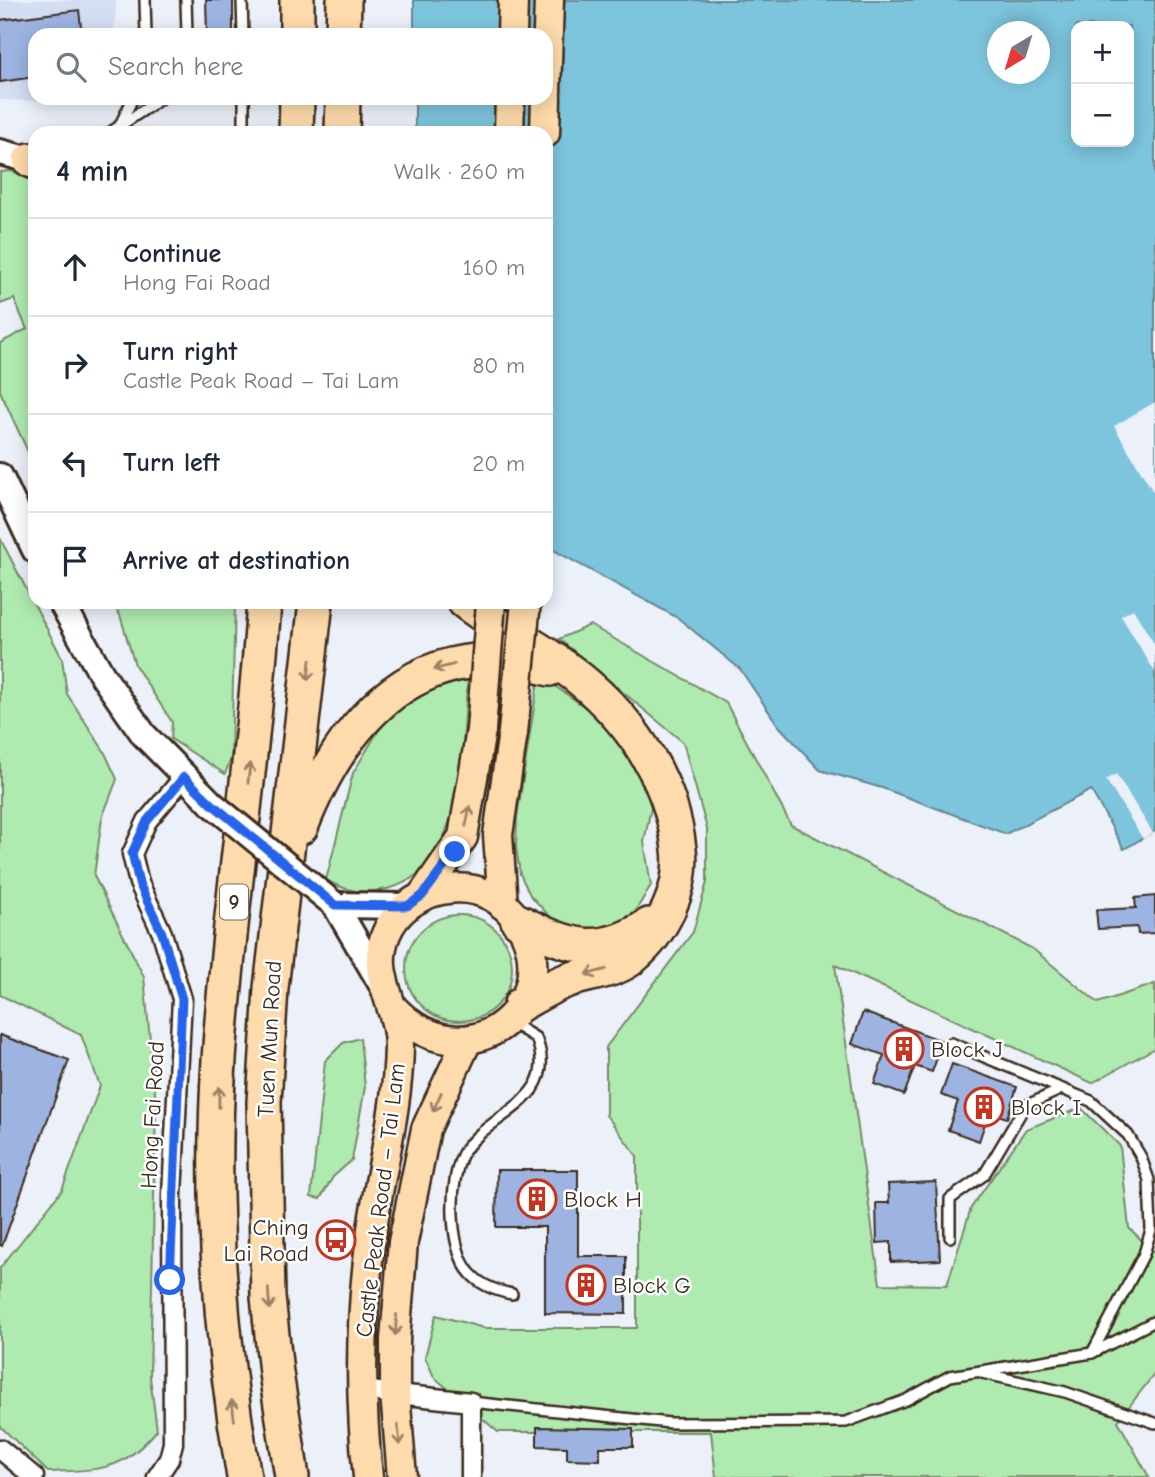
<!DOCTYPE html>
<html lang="en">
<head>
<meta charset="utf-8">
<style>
	:root { --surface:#fff; --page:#f2f2f3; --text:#1f2937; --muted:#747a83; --line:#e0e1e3 }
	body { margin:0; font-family:"Comic Neue",sans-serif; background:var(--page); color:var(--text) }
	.controls { position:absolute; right:21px; top:21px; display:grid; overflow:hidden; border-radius:14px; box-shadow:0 4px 18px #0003 }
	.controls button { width:63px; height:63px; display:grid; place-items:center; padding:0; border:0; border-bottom:2px solid var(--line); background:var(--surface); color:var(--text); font:35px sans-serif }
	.compass { position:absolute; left:987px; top:21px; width:63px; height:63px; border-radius:50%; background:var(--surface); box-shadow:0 4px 18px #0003; rotate:218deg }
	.stop { position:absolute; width:21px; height:21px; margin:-16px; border:5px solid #2563eb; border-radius:50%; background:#fff }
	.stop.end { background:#2563eb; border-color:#fff; box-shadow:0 2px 7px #0008 }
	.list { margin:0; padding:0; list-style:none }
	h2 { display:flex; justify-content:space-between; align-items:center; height:91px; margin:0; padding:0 28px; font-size:30px }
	h2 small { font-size:23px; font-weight:400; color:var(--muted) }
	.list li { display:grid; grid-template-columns:46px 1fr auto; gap:21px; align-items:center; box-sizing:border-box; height:98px; padding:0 28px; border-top:2px solid var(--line) }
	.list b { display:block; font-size:26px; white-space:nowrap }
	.list p { margin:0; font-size:23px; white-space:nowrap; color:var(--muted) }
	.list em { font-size:23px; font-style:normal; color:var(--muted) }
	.icon { flex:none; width:38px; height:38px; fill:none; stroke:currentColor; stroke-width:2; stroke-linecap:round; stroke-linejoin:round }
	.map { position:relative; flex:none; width:1155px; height:1477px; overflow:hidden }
	.search { position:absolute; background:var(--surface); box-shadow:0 4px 18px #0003; left:28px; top:28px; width:525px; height:77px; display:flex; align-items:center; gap:18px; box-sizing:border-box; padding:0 24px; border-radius:21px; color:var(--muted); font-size:26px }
	.panel { position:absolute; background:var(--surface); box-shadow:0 4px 18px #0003; left:28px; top:126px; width:525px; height:483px; border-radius:21px }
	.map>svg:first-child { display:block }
	.built { fill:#d4def2 }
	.green { fill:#afebb0; stroke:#758a67; stroke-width:2 }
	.water { fill:#7dc5dd; stroke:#638791; stroke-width:2; fill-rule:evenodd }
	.pier { fill:#ebf0f9 }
	.building { fill:#9db4e2; stroke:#3b2a1e; stroke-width:2 }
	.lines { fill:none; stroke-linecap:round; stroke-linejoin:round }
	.service-casing { stroke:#3b2a1e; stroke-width:14 }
	.minor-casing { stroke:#3b2a1e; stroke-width:23 }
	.secondary-casing { stroke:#3b2a1e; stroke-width:30 }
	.primary-casing { stroke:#3b2a1e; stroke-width:33 }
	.motorway-casing { stroke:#3b2a1e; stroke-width:38 }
	.service { stroke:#fff; stroke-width:9 }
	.minor { stroke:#fff; stroke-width:18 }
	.secondary { stroke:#fff; stroke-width:24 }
	.primary { stroke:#fedbac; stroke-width:28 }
	.motorway { stroke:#fedbac; stroke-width:33 }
	.secondary-bridge-casing { stroke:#3b2a1e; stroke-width:30; stroke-linecap:butt }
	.primary-bridge-casing { stroke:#3b2a1e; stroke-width:33; stroke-linecap:butt }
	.secondary-bridge { stroke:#fff; stroke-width:24 }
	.primary-bridge { stroke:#fedbac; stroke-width:28 }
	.oneway { stroke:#9c8265 }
	.route { stroke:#2563eb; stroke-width:9 }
	.labels { text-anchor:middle; stroke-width:5; stroke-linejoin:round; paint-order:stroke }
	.shield { fill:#fff; stroke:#766a62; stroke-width:2 }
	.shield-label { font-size:21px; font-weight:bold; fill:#3b2a1e }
	.street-label { font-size:23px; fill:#3b2a1e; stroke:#fff }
	.poi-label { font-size:23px; fill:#3b2a1e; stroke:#fff; text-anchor:start }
</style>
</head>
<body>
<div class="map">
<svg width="1155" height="1477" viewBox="0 0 1155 1477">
	<rect width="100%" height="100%" fill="#ebf0f9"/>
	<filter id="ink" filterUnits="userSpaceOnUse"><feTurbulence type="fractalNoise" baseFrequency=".0143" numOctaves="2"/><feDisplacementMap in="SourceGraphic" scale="14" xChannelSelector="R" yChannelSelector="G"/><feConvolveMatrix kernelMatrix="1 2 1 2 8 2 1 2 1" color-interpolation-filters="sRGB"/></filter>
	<g filter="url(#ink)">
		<polygon class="built" points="0,0 116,0 114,35 35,35 35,98 70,98 64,101 0,100"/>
		<g class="green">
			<polygon points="11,171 35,180 35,467 0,391 0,343 27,329 14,299 0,304 0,172"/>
			<path d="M0,538l62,120 5,36 37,57 13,28 -15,39 -8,58 50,101 12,126 -6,274 7,53c-36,43 -56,39 -109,42l-48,-46v-158l62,-78 38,-104 -19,-51 -81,-40z"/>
			<polygon points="110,602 235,602 231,758 225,774 171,739 172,722 135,665 120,615"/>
			<polygon points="590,625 726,703 791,825 1033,949 1098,1003 1155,984 1155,1048 1092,1083 835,965 880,1284 947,1285 971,1208 1026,1129 1081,1108 1120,1146 1129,1228 1155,1253 1155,1373 1118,1421 1149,1477 716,1477 711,1432 498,1432 434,1377 425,1357 436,1315 484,1328 637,1328 637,1156 606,1115 606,1047 693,932 707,882 707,829 683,742 559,639"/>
			<path d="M468,675c-7,65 0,196 -81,214 -25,5 -39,3 -61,-9l27,-107 39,-65 23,-17z"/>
			<polygon points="539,675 605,721 634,759 652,803 644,842 651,885 635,912 609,928 580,930 553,920 530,895 520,874 516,847 517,817"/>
			<circle cx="459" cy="968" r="53"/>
			<polygon points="360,1038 365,1087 352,1160 333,1177 320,1199 311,1197 325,1061 343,1043"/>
		</g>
		<path class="water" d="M414,0h741v831l-31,18 -33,-59 -85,44 -124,-46 -62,-18 -42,-45 -38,-56 -62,-51 -132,-72v-413h-131v-35h131v-63h-132zM1076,26h53v116h-53zM998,32h42v42h-42z"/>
		<g class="pier">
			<polygon points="1155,402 1155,495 1114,426"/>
			<polygon points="1133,609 1155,645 1155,672 1121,616"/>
			<polygon points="1116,774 1153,833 1143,839 1106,780"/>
		</g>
		<g class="building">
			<polygon points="206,0 233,0 233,35 207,35"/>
			<polygon points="79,10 82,35 35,35 35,77 0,82 0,20"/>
			<polygon points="1155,896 1155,933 1138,934 1137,927 1098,929 1096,910 1136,908 1135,898"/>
			<polygon points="863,1012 943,1041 932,1072 915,1066 904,1095 874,1084 884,1055 852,1044"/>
			<polygon points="0,1035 69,1060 2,1246 0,1245"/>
			<polygon points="952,1064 1017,1087 1007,1118 989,1112 979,1141 948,1130 958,1101 941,1095"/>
			<polygon points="497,1170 578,1170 578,1256 626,1256 626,1314 545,1313 545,1227 496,1227"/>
			<polygon points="936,1182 940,1260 891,1262 891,1242 877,1243 876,1203 889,1203 888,1184"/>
			<polygon points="537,1427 633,1429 633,1447 600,1447 600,1460 567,1459 567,1447 537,1446"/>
		</g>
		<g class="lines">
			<g class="service-casing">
				<g id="service">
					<polyline points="145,0 146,35"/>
					<polyline points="186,0 187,35"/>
					<polyline points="242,0 243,35"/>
					<polyline points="244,98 244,133"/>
					<polyline points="120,125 133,98"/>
					<polyline points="109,133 162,98"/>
					<path d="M510,1022l26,16c25,62 -45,74 -71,112 -17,27 -17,99 5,123 11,13 26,18 42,21"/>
					<polyline points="951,1043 1091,1101 1128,1135 1141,1157 1149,1180 1151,1230 1144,1254 1092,1353"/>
					<polyline points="950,1237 950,1199 984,1175 1025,1106 1062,1089"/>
					<polyline points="982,1373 1065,1392 1155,1423"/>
					<polyline points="471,1402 670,1423 846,1422 906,1400 950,1376 1092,1353 1155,1321"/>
				</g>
			</g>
			<g class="minor-casing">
				<g id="minor">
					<polyline points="361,1390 471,1402 471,1477"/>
					<polyline points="0,1449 34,1477"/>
					<polyline points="157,1477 169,1459 173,1443 172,1195 182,999 162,933 139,883 132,854 147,821 184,777"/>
				</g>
			</g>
			<g class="secondary-casing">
				<g id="secondary">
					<polyline points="0,152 30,160"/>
					<polyline points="0,476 35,550"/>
					<polyline points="61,602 102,675 144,735 212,804"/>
					<polyline points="335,905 383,987"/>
					<polyline points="335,905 407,906"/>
				</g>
			</g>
			<g class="primary-casing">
				<g id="primary">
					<polyline points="512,35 513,0"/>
					<polyline points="546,92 549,0"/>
					<polyline points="509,133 510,98"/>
					<polyline points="545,133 546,98"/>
					<polyline points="422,896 463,837 481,730"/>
					<polyline points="503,905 498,835 513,732"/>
					<path d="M368,1477c-9,-84 -8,-165 4,-248 9,-62 26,-120 27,-183 0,-40 -30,-71 -13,-112 18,-45 84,-62 120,-27 77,77 -31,189 -114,100"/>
					<polyline points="402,1477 395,1393 395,1340 403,1242 426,1129 467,1041"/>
				</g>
			</g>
			<g class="motorway-casing">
				<g id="motorway">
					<polyline points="297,0 297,35"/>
					<polyline points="343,35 344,0"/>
					<polyline points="296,133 297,98"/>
					<polyline points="342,133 343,98"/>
					<polyline points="30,160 35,162"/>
					<path d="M465,602c27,21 57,36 85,55 67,44 120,110 129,192 5,38 -16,83 -46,108 -18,15 -44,16 -65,23 -17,6 -31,15 -47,24"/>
					<path d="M301,827c44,-112 120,-194 249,-158"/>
					<path d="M518,921c51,26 81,37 131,4"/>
					<path d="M244,1477c-24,-137 -34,-277 -25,-417 10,-153 35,-305 45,-458"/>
					<polyline points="292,1477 276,1373 268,1297 264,1102 271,988 316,602"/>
				</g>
			</g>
			<use href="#service" class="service"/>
			<use href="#minor" class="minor"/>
			<use href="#secondary" class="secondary"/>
			<use href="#primary" class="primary"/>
			<use href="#motorway" class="motorway"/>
			<g class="secondary-bridge-casing">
				<polyline id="secondary-bridge" points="212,804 335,905"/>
			</g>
			<g class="primary-bridge-casing">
				<g id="primary-bridge">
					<polyline points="481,730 491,602"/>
					<polyline points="513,732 526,602"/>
				</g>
			</g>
			<use href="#secondary-bridge" class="secondary-bridge"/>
			<use href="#primary-bridge" class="primary-bridge"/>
		</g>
		<defs><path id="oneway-shaft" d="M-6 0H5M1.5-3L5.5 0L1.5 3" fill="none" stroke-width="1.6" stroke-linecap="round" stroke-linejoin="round" transform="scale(1.75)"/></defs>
		<g class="oneway">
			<use href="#oneway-shaft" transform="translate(444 667) rotate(165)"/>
			<use href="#oneway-shaft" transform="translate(309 670) rotate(96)"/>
			<use href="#oneway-shaft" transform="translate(249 773) rotate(-84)"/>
			<use href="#oneway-shaft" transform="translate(468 816) rotate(-78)"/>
			<use href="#oneway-shaft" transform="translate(596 972) rotate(165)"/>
			<use href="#oneway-shaft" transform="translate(219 1097) rotate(-89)"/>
			<use href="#oneway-shaft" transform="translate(437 1102) rotate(114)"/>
			<use href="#oneway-shaft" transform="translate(269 1299) rotate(86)"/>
			<use href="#oneway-shaft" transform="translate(396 1325) rotate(93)"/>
			<use href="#oneway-shaft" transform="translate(233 1410) rotate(-98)"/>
			<use href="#oneway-shaft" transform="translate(399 1435) rotate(85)"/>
		</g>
	</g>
	<g class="lines" filter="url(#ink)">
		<polyline class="route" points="170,1280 182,999 162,933 139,883 132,853 147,821 184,777 212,804 335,905 407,906 422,896 455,852"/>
	</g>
	<defs>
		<g id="building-ring" transform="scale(2.0125)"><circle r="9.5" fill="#fff" stroke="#c8321e" stroke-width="1.5"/><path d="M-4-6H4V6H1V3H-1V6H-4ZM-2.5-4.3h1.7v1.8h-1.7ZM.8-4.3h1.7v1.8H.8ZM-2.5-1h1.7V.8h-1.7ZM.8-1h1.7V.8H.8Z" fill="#c8321e"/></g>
		<g id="bus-ring" transform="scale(2.0125)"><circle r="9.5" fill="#fff" stroke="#c8321e" stroke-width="1.5"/><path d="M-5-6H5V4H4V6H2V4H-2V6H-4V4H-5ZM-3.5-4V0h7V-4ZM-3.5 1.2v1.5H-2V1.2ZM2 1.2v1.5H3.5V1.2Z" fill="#c8321e"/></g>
	</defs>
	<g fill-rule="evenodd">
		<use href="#building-ring" x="904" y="1049"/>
		<use href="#building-ring" x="984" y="1107"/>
		<use href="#building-ring" x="537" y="1199"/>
		<use href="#bus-ring" x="336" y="1240"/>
		<use href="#building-ring" x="586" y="1285"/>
	</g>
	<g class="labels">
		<rect class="shield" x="220" y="884.5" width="28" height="35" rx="5"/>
		<g class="shield-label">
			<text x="234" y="909">9</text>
		</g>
		<g class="street-label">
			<text transform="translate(269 1039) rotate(-87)" y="8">Tuen Mun Road</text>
			<text transform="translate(152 1115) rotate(-87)" y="8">Hong Fai Road</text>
			<text transform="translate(380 1200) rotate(-83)" y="8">Castle Peak Road – Tai Lam</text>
		</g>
		<g class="poi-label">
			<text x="931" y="1057">Block J</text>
			<text x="1011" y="1115">Block I</text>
			<text x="564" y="1207">Block H</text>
			<text x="309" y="1235" text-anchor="end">Ching<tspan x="309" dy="26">Lai Road</tspan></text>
			<text x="613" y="1293">Block G</text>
		</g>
	</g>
</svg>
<div class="controls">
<button>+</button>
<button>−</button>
</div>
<svg class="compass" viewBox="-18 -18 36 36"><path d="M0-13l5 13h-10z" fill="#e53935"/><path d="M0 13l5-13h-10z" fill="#747a83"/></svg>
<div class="stop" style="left:170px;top:1280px"></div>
<div class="stop end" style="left:455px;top:852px"></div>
<div class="search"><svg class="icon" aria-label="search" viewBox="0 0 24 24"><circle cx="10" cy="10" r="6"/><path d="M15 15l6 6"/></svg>Search here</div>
<section class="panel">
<h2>4 min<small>Walk · 260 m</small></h2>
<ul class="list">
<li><svg class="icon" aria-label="ahead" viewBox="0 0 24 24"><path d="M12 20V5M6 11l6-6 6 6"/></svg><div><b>Continue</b><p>Hong Fai Road</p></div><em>160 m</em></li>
<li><svg class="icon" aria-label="right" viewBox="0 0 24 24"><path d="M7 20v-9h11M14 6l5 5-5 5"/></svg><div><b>Turn right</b><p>Castle Peak Road – Tai Lam</p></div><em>80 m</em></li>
<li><svg class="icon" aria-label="left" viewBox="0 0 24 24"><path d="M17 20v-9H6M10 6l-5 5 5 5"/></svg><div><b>Turn left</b></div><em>20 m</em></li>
<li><svg class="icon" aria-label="arrive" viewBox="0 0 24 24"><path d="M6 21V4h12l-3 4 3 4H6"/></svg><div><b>Arrive at destination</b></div></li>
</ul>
</section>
</div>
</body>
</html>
